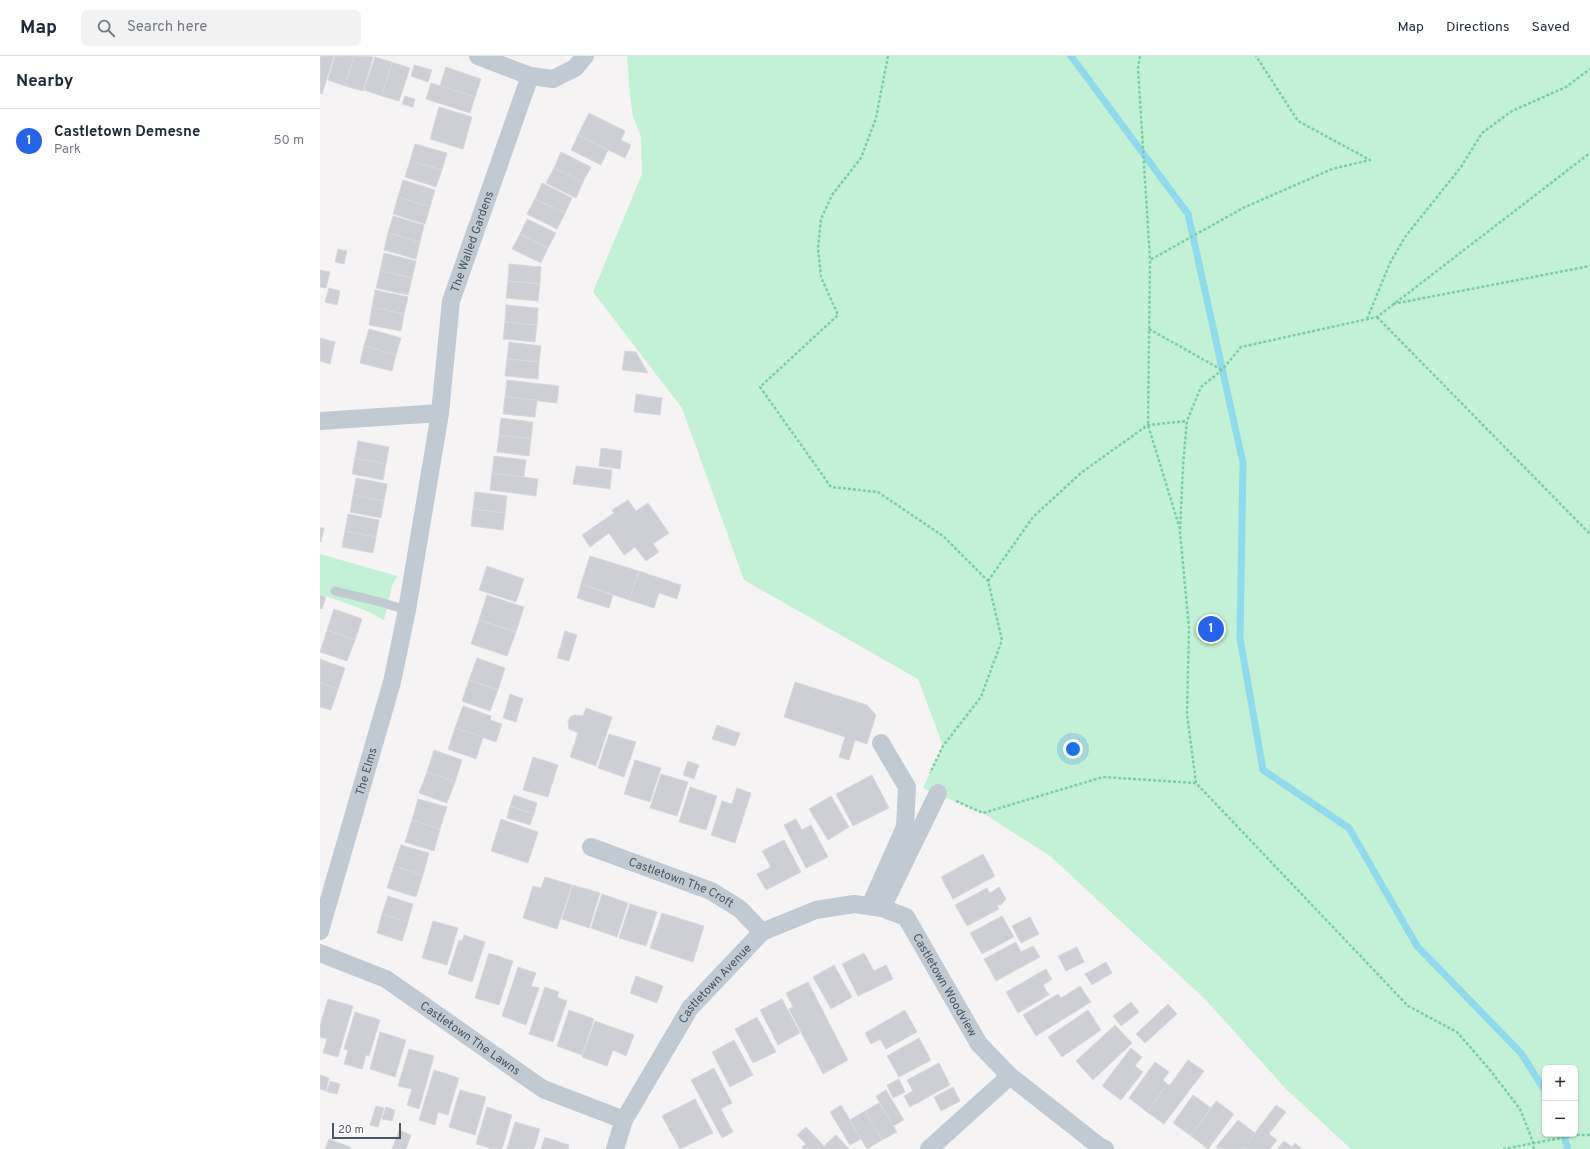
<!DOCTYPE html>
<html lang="en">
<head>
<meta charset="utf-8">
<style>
	:root { --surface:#fff; --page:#f2f2f3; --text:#1f2937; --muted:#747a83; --line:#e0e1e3; --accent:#2563eb }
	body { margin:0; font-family:Overpass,sans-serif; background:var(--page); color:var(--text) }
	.controls { position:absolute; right:12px; bottom:12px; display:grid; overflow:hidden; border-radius:6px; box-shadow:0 1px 3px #0004 }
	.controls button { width:36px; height:36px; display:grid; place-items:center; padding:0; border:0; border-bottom:1px solid var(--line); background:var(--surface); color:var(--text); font:20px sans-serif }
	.scale { position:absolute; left:12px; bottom:10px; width:69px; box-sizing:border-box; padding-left:4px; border:2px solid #4a5661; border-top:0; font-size:11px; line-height:14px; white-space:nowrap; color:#4a5661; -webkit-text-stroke:3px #fff; paint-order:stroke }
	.you { position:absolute; left:753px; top:693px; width:14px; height:14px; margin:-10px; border:3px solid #fff; border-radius:50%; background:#1a73e8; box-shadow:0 0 0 6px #1a73e833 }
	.badge { display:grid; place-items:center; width:26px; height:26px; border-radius:50%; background:var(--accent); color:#fff; font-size:13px; font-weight:700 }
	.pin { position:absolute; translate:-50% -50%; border:2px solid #fff; box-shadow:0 1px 4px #0006 }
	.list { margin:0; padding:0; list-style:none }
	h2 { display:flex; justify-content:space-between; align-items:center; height:52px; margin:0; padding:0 16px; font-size:17px }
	h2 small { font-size:13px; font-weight:400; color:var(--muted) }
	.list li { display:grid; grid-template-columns:26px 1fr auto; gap:12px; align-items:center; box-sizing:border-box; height:64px; padding:0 16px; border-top:1px solid var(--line) }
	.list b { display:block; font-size:15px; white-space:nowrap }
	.list p { margin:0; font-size:13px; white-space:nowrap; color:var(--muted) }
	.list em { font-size:13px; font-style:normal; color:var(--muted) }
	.icon { flex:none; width:22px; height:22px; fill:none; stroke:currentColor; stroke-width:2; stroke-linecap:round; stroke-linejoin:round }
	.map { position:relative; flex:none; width:1270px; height:1093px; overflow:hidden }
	header { display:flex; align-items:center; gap:24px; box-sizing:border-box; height:56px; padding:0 20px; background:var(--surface); border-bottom:1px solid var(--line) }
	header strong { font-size:19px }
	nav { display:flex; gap:22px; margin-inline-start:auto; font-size:14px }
	.search { width:280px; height:36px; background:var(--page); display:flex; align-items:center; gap:10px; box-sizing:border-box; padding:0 14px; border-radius:6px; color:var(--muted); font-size:15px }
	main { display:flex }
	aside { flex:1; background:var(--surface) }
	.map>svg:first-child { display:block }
	.green { fill:#c3f1d5; fill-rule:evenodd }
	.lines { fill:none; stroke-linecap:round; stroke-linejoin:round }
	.stream { stroke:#90daee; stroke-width:7 }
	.building { fill:#cdcfd5; stroke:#d7d9de }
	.path { stroke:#7ad0a6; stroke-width:2.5; stroke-dasharray:3 2; stroke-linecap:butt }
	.lane { stroke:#c1cad2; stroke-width:9 }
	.street { stroke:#c1cad2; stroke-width:18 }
	.labels { text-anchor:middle; stroke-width:3; stroke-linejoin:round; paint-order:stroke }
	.street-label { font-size:12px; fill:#4a5661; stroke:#fff }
</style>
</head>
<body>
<header>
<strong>Map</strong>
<div class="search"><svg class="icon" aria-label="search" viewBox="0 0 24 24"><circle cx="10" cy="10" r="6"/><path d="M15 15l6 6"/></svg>Search here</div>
<nav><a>Map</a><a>Directions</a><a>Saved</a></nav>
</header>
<main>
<aside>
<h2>Nearby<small></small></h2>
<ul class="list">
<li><span class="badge">1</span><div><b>Castletown Demesne</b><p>Park</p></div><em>50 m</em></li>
</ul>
</aside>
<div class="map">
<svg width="1270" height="1093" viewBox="0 0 1270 1093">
	<rect width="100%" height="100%" fill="#f5f3f3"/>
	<g class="green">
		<path d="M307,0h963v1093h-239l-65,-60 -81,-90 -155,-143 -67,-43 -60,-25 20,-42 -25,-67 -174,-99 -62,-172 -89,-116 49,-118 -1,-37 -8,-21 -3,-20zM1225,1012h30v66h-30z"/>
		<polygon points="0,498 77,520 72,530 64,564 45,554 0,538"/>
	</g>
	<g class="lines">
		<g class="stream">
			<polyline points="751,0 868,158 923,407 920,582 943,714 1029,772 1097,890 1201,997 1225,1035"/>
			<polyline points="1243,1078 1248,1093"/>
		</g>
	</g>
	<g class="building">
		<polygon points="0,0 14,0 2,38 0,37"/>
		<polygon points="15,0 34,0 25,30 8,24"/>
		<polygon points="34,0 53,1 43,35 25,30"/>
		<polygon points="55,1 72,6 62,40 44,34"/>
		<polygon points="72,6 90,12 79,45 62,40"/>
		<polygon points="94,9 112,14 108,26 91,20"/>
		<polygon points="126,11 161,23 155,41 120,30"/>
		<polygon points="111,27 155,41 150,57 106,43"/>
		<polygon points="85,40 95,43 93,51 82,48"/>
		<polygon points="119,51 152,61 143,93 110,83"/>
		<polygon points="269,57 305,75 301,84 311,89 305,102 258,79"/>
		<polygon points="258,79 288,94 281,109 251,94"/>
		<polygon points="95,88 127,97 122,114 90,105"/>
		<polygon points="241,96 271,111 263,126 234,112"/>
		<polygon points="90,105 122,114 116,131 85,121"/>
		<polygon points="234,112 263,126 256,142 226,127"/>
		<polygon points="83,124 115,134 110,151 78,141"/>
		<polygon points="222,127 252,142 245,157 215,143"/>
		<polygon points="78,141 110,151 105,168 73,158"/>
		<polygon points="215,143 245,157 237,173 207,158"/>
		<polygon points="73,160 104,169 100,186 68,177"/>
		<polygon points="207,163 236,177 228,192 200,178"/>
		<polygon points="68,177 100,186 96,203 64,194"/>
		<polygon points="200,178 228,192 221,207 192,193"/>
		<polygon points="18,193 27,195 24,208 15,206"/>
		<polygon points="64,197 96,205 92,222 60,215"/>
		<polygon points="189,208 221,211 220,228 188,225"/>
		<polygon points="0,214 10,216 6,232 0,231"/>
		<polygon points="60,215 92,222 88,239 56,232"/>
		<polygon points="188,225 220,228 218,245 186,242"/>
		<polygon points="9,232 20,235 17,249 5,246"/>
		<polygon points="55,234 88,241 84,258 52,251"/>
		<polygon points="186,249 218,252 217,269 185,266"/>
		<polygon points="52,251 84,258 81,275 49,269"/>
		<polygon points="185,266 217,269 215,286 183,283"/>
		<polygon points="49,273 81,282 76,299 44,290"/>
		<polygon points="0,282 15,286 10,308 0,305"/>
		<polygon points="189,286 221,290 219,306 187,303"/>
		<polygon points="44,290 76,299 72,315 40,307"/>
		<polygon points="305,295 316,296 328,317 302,314"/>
		<polygon points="187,303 219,306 218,323 185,320"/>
		<polygon points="187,324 239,330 237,347 185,341"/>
		<polygon points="316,338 342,342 340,359 314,356"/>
		<polygon points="185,341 217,344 215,361 183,358"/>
		<polygon points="181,362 213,366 211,383 179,379"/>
		<polygon points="179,379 211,383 209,400 177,396"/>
		<polygon points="38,385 69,391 66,408 35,402"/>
		<polygon points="281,392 302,395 300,413 279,410"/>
		<polygon points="174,400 206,404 204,421 172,417"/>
		<polygon points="35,402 66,408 63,424 32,418"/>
		<polygon points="256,410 292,414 290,433 253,428"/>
		<polygon points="172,417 218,423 216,440 170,434"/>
		<polygon points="36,422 67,428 64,445 33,439"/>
		<polygon points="155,436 187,440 185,457 153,453"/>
		<polygon points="33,439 64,445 61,462 30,456"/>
		<polygon points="308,444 316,455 328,447 349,477 333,488 339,496 326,505 315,491 304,499 289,477 270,491 262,479 294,457 292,454"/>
		<polygon points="153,453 185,457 183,474 151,470"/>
		<polygon points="28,458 59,464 56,481 25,475"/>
		<polygon points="0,472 4,472 1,486 0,485"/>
		<polygon points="25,475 56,481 53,497 22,491"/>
		<polygon points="270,500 319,515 309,544 261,528"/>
		<polygon points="167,510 204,523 196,546 159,534"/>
		<polygon points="319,515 361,529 357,543 339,537 334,552 309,544"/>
		<polygon points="261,528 293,539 289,552 257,542"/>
		<polygon points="0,539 6,541 2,553 0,552"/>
		<polygon points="167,539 204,551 196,576 159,564"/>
		<polygon points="14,553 42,563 35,584 7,574"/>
		<polygon points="159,564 196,576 187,600 151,588"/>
		<polygon points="7,574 35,584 27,605 0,596"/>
		<polygon points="245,575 257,579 249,605 237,602"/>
		<polygon points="157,602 185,612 178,634 149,624"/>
		<polygon points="0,603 25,612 18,633 0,627"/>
		<polygon points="149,624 178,634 170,655 142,645"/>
		<polygon points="475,626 547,649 556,659 547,688 535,684 529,704 519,701 525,681 464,661"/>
		<polygon points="0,627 18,633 11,654 0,651"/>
		<polygon points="190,638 203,643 196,666 183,662"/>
		<polygon points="143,650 171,660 170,664 182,668 176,686 135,672"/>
		<polygon points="266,652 292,661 276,710 250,701 258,677 249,673 248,665 250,661 254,659 263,660"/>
		<polygon points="397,669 420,677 415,690 392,683"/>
		<polygon points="135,672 163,681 156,703 128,693"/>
		<polygon points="289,678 316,686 304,721 278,712"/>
		<polygon points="114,694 142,704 135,726 107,716"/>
		<polygon points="213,701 238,709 228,741 203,734"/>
		<polygon points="315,704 341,712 330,746 304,738"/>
		<polygon points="368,705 379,709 374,723 363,719"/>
		<polygon points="107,716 135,726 127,747 99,737"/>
		<polygon points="341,718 368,726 357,760 330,752"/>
		<polygon points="552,719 569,752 533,770 516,738"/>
		<polygon points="370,731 397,740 386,774 359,766"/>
		<polygon points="417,732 431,737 415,787 391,779 402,745 412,748"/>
		<polygon points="194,739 217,747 214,758 190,750"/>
		<polygon points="511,740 529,771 508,784 489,753"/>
		<polygon points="98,743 127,751 120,773 92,764"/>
		<polygon points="190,750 214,758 210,769 187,762"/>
		<polygon points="181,763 218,776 208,807 171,795"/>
		<polygon points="476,763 482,774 491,769 508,801 486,812 464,769"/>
		<polygon points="92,764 120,773 114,795 85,786"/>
		<polygon points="464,784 481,816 446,834 437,818 451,811 442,795"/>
		<polygon points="81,789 109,797 103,819 74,810"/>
		<polygon points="663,798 675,820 633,843 621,821"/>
		<polygon points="74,810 103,819 96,841 67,832"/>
		<polygon points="225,821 252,829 237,873 203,862 213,830 221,832"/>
		<polygon points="253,829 280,837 269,872 242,863"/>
		<polygon points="679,831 686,843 681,849 677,849 679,853 647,870 635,849 667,832 670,837"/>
		<polygon points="282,838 308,847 297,881 271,872"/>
		<polygon points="68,840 93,848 88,866 62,858"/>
		<polygon points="310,848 337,856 326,890 299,882"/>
		<polygon points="342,857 384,870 373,906 330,892"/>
		<polygon points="62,858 88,866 82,885 57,877"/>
		<polygon points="682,860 694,881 662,898 650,877"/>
		<polygon points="710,861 719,878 701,887 692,870"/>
		<polygon points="113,865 138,872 127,909 102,902"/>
		<polygon points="144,879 165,886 152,926 128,918 139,884 142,885"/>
		<polygon points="696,886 701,896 713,890 720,901 676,925 664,903"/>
		<polygon points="757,891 764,906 746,915 738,900"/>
		<polygon points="169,897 193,905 179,949 155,942"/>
		<polygon points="544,897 554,915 566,909 573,923 538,940 522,908"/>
		<polygon points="786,906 792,917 772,929 765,918"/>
		<polygon points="514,909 532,941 511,953 493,921"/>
		<polygon points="198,911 216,917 211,930 219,932 206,969 182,960"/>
		<polygon points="726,913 732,923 723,929 729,939 698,957 686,936"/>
		<polygon points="316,920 343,930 337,947 310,937"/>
		<polygon points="488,926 528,1004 503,1018 469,953 473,951 466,937"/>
		<polygon points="760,930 771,946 716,980 703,959 738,938 741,942"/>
		<polygon points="225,931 239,936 237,941 247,945 233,986 209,978"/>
		<polygon points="8,943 33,950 18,1001 3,997 7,983 0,981 0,969"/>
		<polygon points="462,943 480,977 458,989 440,954"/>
		<polygon points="811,946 819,956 801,970 793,960"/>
		<polygon points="848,948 857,958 825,987 816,978"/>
		<polygon points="249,954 274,963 262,999 237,990"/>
		<polygon points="585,954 597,976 566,993 560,983 551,988 545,977"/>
		<polygon points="768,954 781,974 742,1001 728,981"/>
		<polygon points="35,956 60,964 49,1000 46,999 42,1013 24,1008 28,994 24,993"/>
		<polygon points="437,961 456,996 433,1007 415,973"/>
		<polygon points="275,965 314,979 306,1000 293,994 287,1010 262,1001"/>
		<polygon points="795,969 812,987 773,1024 756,1005"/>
		<polygon points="60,976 86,984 75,1021 50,1013"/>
		<polygon points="599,982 611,1004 579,1021 567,1000"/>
		<polygon points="414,984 433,1019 410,1031 392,996"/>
		<polygon points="811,992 822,1001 815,1010 823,1016 801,1044 782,1030"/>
		<polygon points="89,993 114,1000 99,1053 87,1049 92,1033 78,1030"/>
		<polygon points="868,1004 884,1015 844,1068 827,1056 847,1028 850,1029"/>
		<polygon points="835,1006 849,1016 843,1024 847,1028 827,1056 809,1042"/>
		<polygon points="619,1007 630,1029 590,1051 584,1040 593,1035 587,1024"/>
		<polygon points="394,1012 412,1047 401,1053 413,1076 402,1082 371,1024"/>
		<polygon points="114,1014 139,1022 128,1059 118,1056 115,1069 99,1064"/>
		<polygon points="0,1019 9,1022 6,1035 0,1033"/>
		<polygon points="579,1023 585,1036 573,1042 567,1029"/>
		<polygon points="10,1025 20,1028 17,1038 7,1036"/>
		<polygon points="633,1031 640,1045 621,1055 614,1041"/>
		<polygon points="140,1034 166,1041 155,1079 129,1071"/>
		<polygon points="566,1034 584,1064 573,1070 556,1040"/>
		<polygon points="873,1039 891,1052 871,1080 853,1067"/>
		<polygon points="375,1043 393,1077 360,1093 342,1060"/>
		<polygon points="896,1045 914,1058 888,1093 871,1080"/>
		<polygon points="559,1047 577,1076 562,1084 545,1055"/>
		<polygon points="521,1049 541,1083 530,1089 510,1056"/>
		<polygon points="956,1049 966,1056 949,1078 957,1084 950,1093 923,1093"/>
		<polygon points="56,1050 64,1052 58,1071 50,1069"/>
		<polygon points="66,1051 75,1054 72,1065 62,1063"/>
		<polygon points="167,1051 192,1059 182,1093 173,1093 156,1088"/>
		<polygon points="545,1055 562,1084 547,1093 530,1064"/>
		<polygon points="918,1064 935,1077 923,1093 899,1093 896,1091"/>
		<polygon points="195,1066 220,1073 214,1093 187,1093"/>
		<polygon points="486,1071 504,1090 506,1093 483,1093 482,1091 486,1088 477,1079"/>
		<polygon points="79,1074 91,1079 86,1093 72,1093"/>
		<polygon points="516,1079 529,1093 506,1093 504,1090"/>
		<polygon points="225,1081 249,1089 248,1093 221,1093"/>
		<polygon points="9,1083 30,1091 30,1093 5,1093"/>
		<polygon points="964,1085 972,1091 975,1087 982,1093 957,1093"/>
	</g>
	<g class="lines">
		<g class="path">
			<polyline points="568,0 556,62 541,102 512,139 501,163 498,192 501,221 518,259 440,331 511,431 558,436 623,480 668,525 682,584 661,641 623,690 610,717"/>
			<polyline points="820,0 818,12 830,204"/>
			<polyline points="1073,248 1270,210"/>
			<polyline points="1057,261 1270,478"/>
			<polyline points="1047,263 1070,207 1085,181 1141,111 1162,77 1192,55 1246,31 1270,13"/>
			<polyline points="829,273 902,314"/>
			<polyline points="860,473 828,369 830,204 923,152 1012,113 1050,104 978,65 936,0"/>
			<polyline points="668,525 713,461 762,416 828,369 867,365"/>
			<polyline points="636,745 663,757 783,721 876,727"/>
			<polyline points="1183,1093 1257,1079 1270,1079"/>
			<polyline points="1214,1093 1213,1086 1200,1053 1170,1014 1137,976 1088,950 876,727 867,658 869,572 860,476 863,410 867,365 881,331 902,314 921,291 1057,261 1270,97"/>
		</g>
		<polyline class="lane" points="15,535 60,546 87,554"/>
		<g class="street">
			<polyline points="158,0 210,20 233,23 255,12 265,0"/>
			<polyline points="0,365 120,357"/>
			<path id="s1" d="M271,791l120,44 29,18 22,23"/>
			<polyline points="550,850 585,771 587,731 561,687"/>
			<polyline points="562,852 618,737"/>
			<path id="s2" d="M0,875l72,-249 15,-72 33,-197 11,-112 79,-225"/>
			<path id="s3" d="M0,897l66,26 157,110 81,31"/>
			<path id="s4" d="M295,1093l9,-29 66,-112 72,-76 54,-22 38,-6 28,4 24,9 73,127 31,32 89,70 6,3"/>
			<polyline points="609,1093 690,1020"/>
		</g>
	</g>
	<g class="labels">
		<g class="street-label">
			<text dy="4" stroke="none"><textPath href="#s2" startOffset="708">The Walled Gardens</textPath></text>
			<text dy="4" stroke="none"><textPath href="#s2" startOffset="166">The Elms</textPath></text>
			<text dy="4" stroke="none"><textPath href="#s1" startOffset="97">Castletown The Croft</textPath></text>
			<text dy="4" stroke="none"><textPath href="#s4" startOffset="195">Castletown Avenue</textPath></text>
			<text dy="4" stroke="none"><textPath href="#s4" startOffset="494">Castletown Woodview</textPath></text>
			<text dy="4" stroke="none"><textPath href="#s3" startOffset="174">Castletown The Lawns</textPath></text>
		</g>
	</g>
</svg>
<div class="controls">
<button>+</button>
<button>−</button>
</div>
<div class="scale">20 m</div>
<div class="you"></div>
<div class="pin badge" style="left:891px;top:573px">1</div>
</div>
</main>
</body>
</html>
